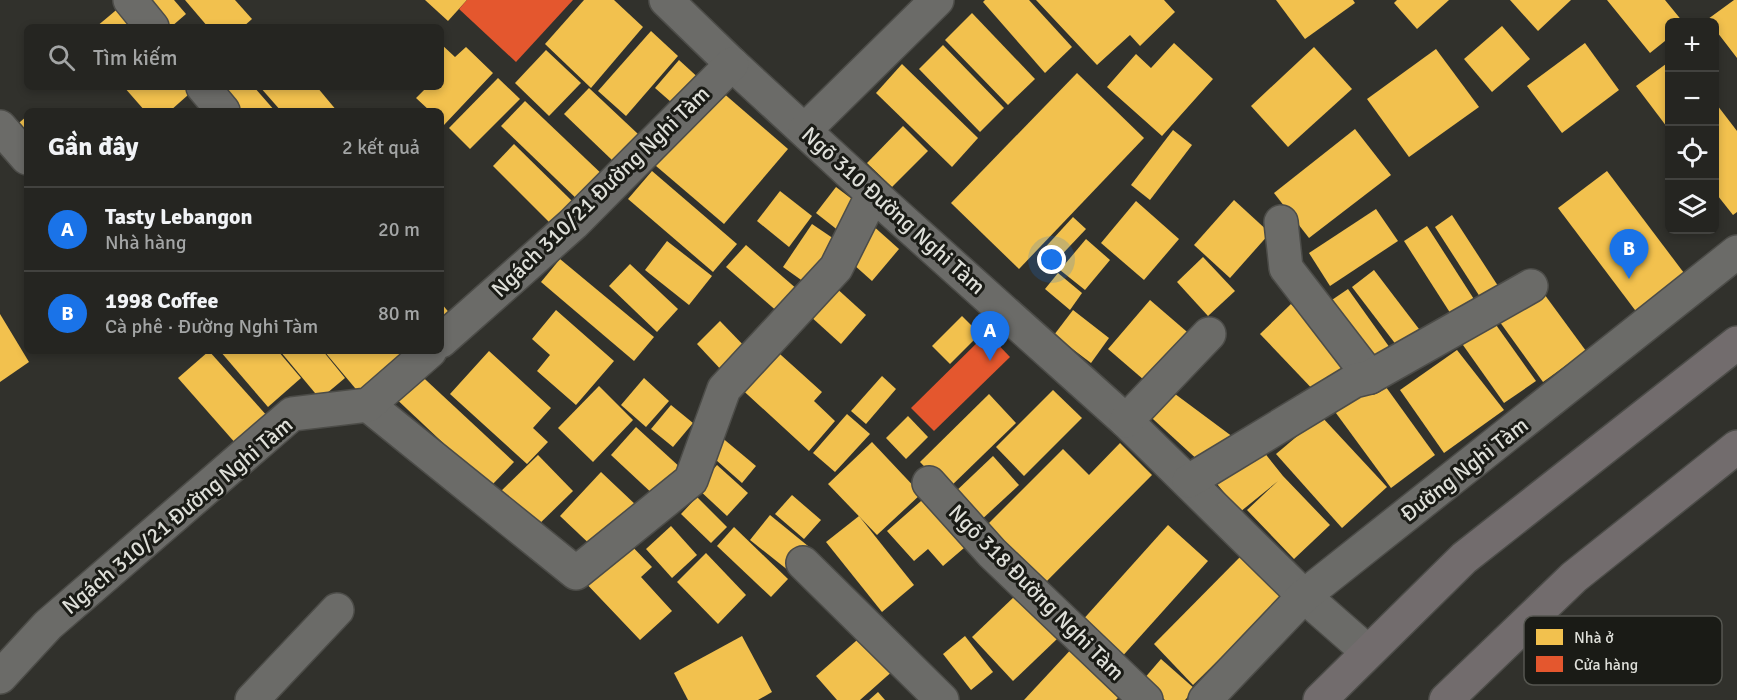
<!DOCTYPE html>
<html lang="vi">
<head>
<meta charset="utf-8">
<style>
	:root { --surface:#252521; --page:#31312e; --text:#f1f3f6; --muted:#a3a5a5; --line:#42423f; --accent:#1a73e8 }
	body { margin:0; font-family:Signika,sans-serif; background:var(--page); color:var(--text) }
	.controls { position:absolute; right:18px; top:18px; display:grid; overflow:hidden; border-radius:9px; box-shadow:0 3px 9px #0003 }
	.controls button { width:54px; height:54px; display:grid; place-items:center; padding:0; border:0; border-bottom:2px solid var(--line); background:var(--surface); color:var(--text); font:30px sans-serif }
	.you { position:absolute; left:1052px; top:260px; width:21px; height:21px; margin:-15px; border:4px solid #fff; border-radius:50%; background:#1a73e8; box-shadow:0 0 0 9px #1a73e833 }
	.badge { display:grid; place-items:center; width:39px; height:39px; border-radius:50%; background:var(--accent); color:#fff; font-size:20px; font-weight:700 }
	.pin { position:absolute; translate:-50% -50px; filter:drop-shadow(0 2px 3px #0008) }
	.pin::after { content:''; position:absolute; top:32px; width:21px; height:18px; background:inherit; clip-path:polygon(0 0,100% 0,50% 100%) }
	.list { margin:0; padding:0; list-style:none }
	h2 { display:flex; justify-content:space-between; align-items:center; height:78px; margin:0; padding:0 24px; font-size:26px }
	h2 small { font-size:20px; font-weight:400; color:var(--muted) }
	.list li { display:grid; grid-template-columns:39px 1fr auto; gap:18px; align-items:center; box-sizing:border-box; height:84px; padding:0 24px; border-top:2px solid var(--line) }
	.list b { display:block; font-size:22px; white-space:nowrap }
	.list p { margin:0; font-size:20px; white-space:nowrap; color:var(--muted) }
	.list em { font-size:20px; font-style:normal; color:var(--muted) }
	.icon { flex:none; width:33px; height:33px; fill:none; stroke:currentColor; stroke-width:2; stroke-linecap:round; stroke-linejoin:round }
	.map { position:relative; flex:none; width:1737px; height:700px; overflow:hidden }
	.search { position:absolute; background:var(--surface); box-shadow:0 3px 9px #0003; left:24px; top:24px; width:420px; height:66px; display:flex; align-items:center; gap:15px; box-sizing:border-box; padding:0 21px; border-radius:9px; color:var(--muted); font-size:22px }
	.panel { position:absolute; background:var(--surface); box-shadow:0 3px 9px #0003; left:24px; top:108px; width:420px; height:246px; border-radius:9px }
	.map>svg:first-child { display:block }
	.homes { fill:#f2c14e }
	.shops { fill:#e4572e }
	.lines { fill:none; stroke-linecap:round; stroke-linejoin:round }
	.minor-casing { stroke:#4c4c48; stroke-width:36 }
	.major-casing { stroke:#4c4c48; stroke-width:36 }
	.minor { stroke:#6b6b68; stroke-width:33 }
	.major { stroke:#726c6d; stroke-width:33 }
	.labels { text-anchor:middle; stroke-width:6; stroke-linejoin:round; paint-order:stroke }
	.street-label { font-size:22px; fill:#dedfd9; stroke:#1a1b16 }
	.key { fill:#1a1b16; stroke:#555650; stroke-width:1.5 }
	.key-label { font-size:16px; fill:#dedfd9 }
</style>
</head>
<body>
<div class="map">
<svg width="1737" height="700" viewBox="0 0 1737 700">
	<rect width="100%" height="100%" fill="#31312c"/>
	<g class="homes">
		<polygon points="136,0 174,0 186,14 171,27 160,27"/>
		<polygon points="185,0 235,0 252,19 243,27 208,27"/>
		<polygon points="425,0 467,0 448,21"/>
		<polygon points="584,0 614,0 643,27 591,88 545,44"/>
		<polygon points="985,0 1029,0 1072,47 1045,73 983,2"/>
		<polygon points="1036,0 1164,0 1175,12 1140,46 1130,35 1097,65"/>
		<polygon points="1276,0 1353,0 1355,3 1305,39"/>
		<polygon points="1397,0 1449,0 1417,29 1394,3"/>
		<polygon points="1510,0 1571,0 1538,31"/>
		<polygon points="1607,0 1665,0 1683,22 1670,22 1670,37 1650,53"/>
		<polygon points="1734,0 1737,0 1737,58 1714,28 1714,22 1711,22 1708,19"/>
		<polygon points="127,1 149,27 96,27"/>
		<polygon points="972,13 1035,79 1008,105 945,40"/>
		<polygon points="1502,26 1530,59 1492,92 1464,59"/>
		<polygon points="651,31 678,56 626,116 598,91"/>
		<polygon points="1174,43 1213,79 1162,136 1107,87 1136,54 1151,68"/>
		<polygon points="1585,43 1619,90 1562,133 1527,86"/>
		<polygon points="441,44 455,57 466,47 493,73 444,125 441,122 441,111 430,111 416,98 427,87 441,87"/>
		<polygon points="943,45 1004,108 980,132 919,69"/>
		<polygon points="1314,47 1352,89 1288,147 1251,106"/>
		<polygon points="1436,49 1479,107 1409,157 1367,99"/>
		<polygon points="546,50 581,83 549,116 515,83"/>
		<polygon points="679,60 703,82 679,109 655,88"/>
		<polygon points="1670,61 1670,131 1636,86"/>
		<polygon points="902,64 978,138 952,167 876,93"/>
		<polygon points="1077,73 1144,138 1019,269 951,203"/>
		<polygon points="498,78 520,99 470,149 449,128"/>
		<polygon points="714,85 788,149 724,224 649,160"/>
		<polygon points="124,87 197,87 170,111 145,111"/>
		<polygon points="208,87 254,87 275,111 229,111"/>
		<polygon points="260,87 317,87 337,111 281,111"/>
		<polygon points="589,88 638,134 613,161 564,114"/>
		<polygon points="525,101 606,178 581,203 501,126"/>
		<polygon points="1714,101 1737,131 1737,212 1733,215 1714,191"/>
		<polygon points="27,116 27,144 13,128"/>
		<polygon points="903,126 928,151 892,187 867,163"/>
		<polygon points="1355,129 1391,175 1309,238 1274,193"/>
		<polygon points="1173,130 1192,145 1150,200 1131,185"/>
		<polygon points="514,144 572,201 550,223 493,166"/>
		<polygon points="652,171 737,244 713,272 628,199"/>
		<polygon points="1607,171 1687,277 1638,314 1558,208"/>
		<polygon points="836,187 865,209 844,235 816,213"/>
		<polygon points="780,191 812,216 789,247 757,221"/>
		<polygon points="1234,200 1270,233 1230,278 1194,245"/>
		<polygon points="1136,201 1179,239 1144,280 1101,243"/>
		<polygon points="1376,209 1398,241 1330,286 1309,253"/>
		<polygon points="1452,215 1500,289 1482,300 1435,227"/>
		<polygon points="1073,217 1086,229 1052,265 1040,253"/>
		<polygon points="812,224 840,243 811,287 783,267"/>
		<polygon points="871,224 899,249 872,281 844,256"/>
		<polygon points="1427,226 1479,307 1456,322 1404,241"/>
		<polygon points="1086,239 1110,260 1085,290 1060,270"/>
		<polygon points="667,241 712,276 689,305 645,270"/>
		<polygon points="746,245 798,290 779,313 726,267"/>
		<polygon points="1203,257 1235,291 1208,316 1177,282"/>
		<polygon points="560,259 654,337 634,361 541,282"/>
		<polygon points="630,264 678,309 657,332 609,286"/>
		<polygon points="1374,270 1419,329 1397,346 1352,287"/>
		<polygon points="1058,273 1082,293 1070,310 1045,289"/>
		<polygon points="834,286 866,315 841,344 809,315"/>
		<polygon points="1539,287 1586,351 1543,382 1497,318"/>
		<polygon points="1348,289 1395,355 1373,371 1326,304"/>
		<polygon points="1150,300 1193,337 1151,386 1108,349"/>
		<polygon points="441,303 457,322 441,336"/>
		<polygon points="1291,304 1351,367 1320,397 1260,334"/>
		<polygon points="556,310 614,361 576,405 537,371 550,355 532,339"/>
		<polygon points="1073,310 1109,338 1091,363 1054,335"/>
		<polygon points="0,314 29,362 0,382"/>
		<polygon points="1489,315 1536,381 1504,403 1458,338"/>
		<polygon points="962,316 980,334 950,364 932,346"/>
		<polygon points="720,321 749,351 725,374 697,344"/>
		<polygon points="771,346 822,392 814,401 835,421 809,451 736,384"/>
		<polygon points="1457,350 1504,410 1444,453 1400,390"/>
		<polygon points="209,351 268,417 237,445 178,378"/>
		<polygon points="220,351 278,351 301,378 268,407"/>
		<polygon points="280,351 323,351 345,378 320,399"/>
		<polygon points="324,351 400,351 405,357 360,394"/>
		<polygon points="489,351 551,408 533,428 548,442 527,464 450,394"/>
		<polygon points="413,368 514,462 490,487 390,393"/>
		<polygon points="882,376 896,389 866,424 851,411"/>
		<polygon points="1378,376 1435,455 1391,488 1333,409"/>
		<polygon points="644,378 669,401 646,427 621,405"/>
		<polygon points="1163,385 1237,440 1200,462 1142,409"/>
		<polygon points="599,386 633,420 593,462 558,428"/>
		<polygon points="1053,390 1082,418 1024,476 996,447"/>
		<polygon points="989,394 1016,423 947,490 920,462"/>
		<polygon points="671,405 693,423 673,447 651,429"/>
		<polygon points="847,414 870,434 835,472 813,453"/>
		<polygon points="908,416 928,437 906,459 886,438"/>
		<polygon points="1321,416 1387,487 1342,528 1276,454"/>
		<polygon points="636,427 682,469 656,497 611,455"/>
		<polygon points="720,436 756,466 742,483 707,452"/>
		<polygon points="872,442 921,494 877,535 828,484"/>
		<polygon points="1256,442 1283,476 1330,525 1294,559 1247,510 1278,481 1240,512 1213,479"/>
		<polygon points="1120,443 1152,475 1037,591 979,533 1063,449 1089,475"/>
		<polygon points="538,455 573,491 532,531 497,495"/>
		<polygon points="993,456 1019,485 979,522 953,494"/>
		<polygon points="717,465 748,493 727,516 697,488"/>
		<polygon points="601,472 637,506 597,551 560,516"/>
		<polygon points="929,494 971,542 943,566 928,549 914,561 887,531"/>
		<polygon points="792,495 821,520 804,539 775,514"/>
		<polygon points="697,497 727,527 711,543 681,514"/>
		<polygon points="770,515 808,546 789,571 750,540"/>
		<polygon points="859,516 914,585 882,612 826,542"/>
		<polygon points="1168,525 1208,561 1119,660 1080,623"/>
		<polygon points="671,526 697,555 672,578 646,549"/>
		<polygon points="734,527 788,579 771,597 717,546"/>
		<polygon points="624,538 652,567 641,577 672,611 640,640 581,578"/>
		<polygon points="706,553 746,595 718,624 677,582"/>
		<polygon points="1243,554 1284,592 1250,629 1193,685 1154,644"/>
		<polygon points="1016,595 1057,639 1013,681 972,637"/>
		<polygon points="864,634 895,669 860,700 837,700 816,676"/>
		<polygon points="742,636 772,692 758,700 688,700 674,673"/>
		<polygon points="965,636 993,672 971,690 943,654"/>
		<polygon points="1076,644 1125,690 1116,700 1024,700"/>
		<polygon points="1161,659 1195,689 1185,700 1165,700 1143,680"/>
		<polygon points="878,692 885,700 869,700"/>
	</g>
	<g class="shops">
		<polygon points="467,0 573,0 516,62 459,9"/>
		<polygon points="987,333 1010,357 934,431 911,408"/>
	</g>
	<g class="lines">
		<g class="minor-casing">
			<g id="minor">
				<polyline points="130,0 152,27"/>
				<polyline points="666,0 732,64 873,194 1126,421 1304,596 1368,652"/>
				<polyline points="203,87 223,111"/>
				<polyline points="0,127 27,158"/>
				<polyline points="805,130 937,0"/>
				<polyline points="1281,222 1286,268 1370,377"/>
				<polyline points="441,341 573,224 732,64"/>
				<polyline points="368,405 576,573 691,480 724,389 836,268 873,194"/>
				<polyline points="1126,421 1209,334"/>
				<polyline points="1189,481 1354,381 1370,377 1531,286"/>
				<polyline points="929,483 992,553 1146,700"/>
				<polyline points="803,563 942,700"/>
				<polyline points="0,677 48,625 292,414 368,405 430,351"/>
				<polyline points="252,700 337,610"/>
				<polyline points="1205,700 1304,596 1737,252"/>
			</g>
		</g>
		<g class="major-casing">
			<g id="major">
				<polyline points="1320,700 1464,558 1737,343"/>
				<polyline points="1446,700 1574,577 1737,447"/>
			</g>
		</g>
		<use href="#minor" class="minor"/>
		<use href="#major" class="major"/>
	</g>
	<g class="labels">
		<g class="street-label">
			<text transform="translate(600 191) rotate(-44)" y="8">Ngách 310/21 Đường Nghi Tàm</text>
			<text transform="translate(894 210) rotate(42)" y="8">Ngõ 310 Đường Nghi Tàm</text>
			<text transform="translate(1464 469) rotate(-38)" y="8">Đường Nghi Tàm</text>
			<text transform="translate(177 515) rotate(-40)" y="8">Ngách 310/21 Đường Nghi Tàm</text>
			<text transform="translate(1037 592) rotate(45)" y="8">Ngõ 318 Đường Nghi Tàm</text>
		</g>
	</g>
	<rect x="1524" y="616" width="198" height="69" rx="9" class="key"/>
	<rect x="1536" y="629" width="27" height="16" fill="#f2c14e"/>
	<rect x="1536" y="656" width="27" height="16" fill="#e4572e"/>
	<g class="key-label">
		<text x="1574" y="643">Nhà ở</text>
		<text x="1574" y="670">Cửa hàng</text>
	</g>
</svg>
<div class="controls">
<button>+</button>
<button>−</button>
<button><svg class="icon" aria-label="locate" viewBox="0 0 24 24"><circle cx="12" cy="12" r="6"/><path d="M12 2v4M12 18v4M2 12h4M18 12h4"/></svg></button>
<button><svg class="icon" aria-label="layers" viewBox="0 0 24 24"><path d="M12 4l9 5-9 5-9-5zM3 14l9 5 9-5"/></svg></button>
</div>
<div class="you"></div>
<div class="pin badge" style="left:990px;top:361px">A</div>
<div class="pin badge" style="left:1629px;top:279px">B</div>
<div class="search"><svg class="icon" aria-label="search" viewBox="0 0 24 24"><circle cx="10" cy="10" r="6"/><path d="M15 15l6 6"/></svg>Tìm kiếm</div>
<section class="panel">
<h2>Gần đây<small>2 kết quả</small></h2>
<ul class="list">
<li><span class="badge">A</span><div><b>Tasty Lebangon</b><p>Nhà hàng</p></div><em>20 m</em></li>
<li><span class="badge">B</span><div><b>1998 Coffee</b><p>Cà phê · Đường Nghi Tàm</p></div><em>80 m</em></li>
</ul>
</section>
</div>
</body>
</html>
